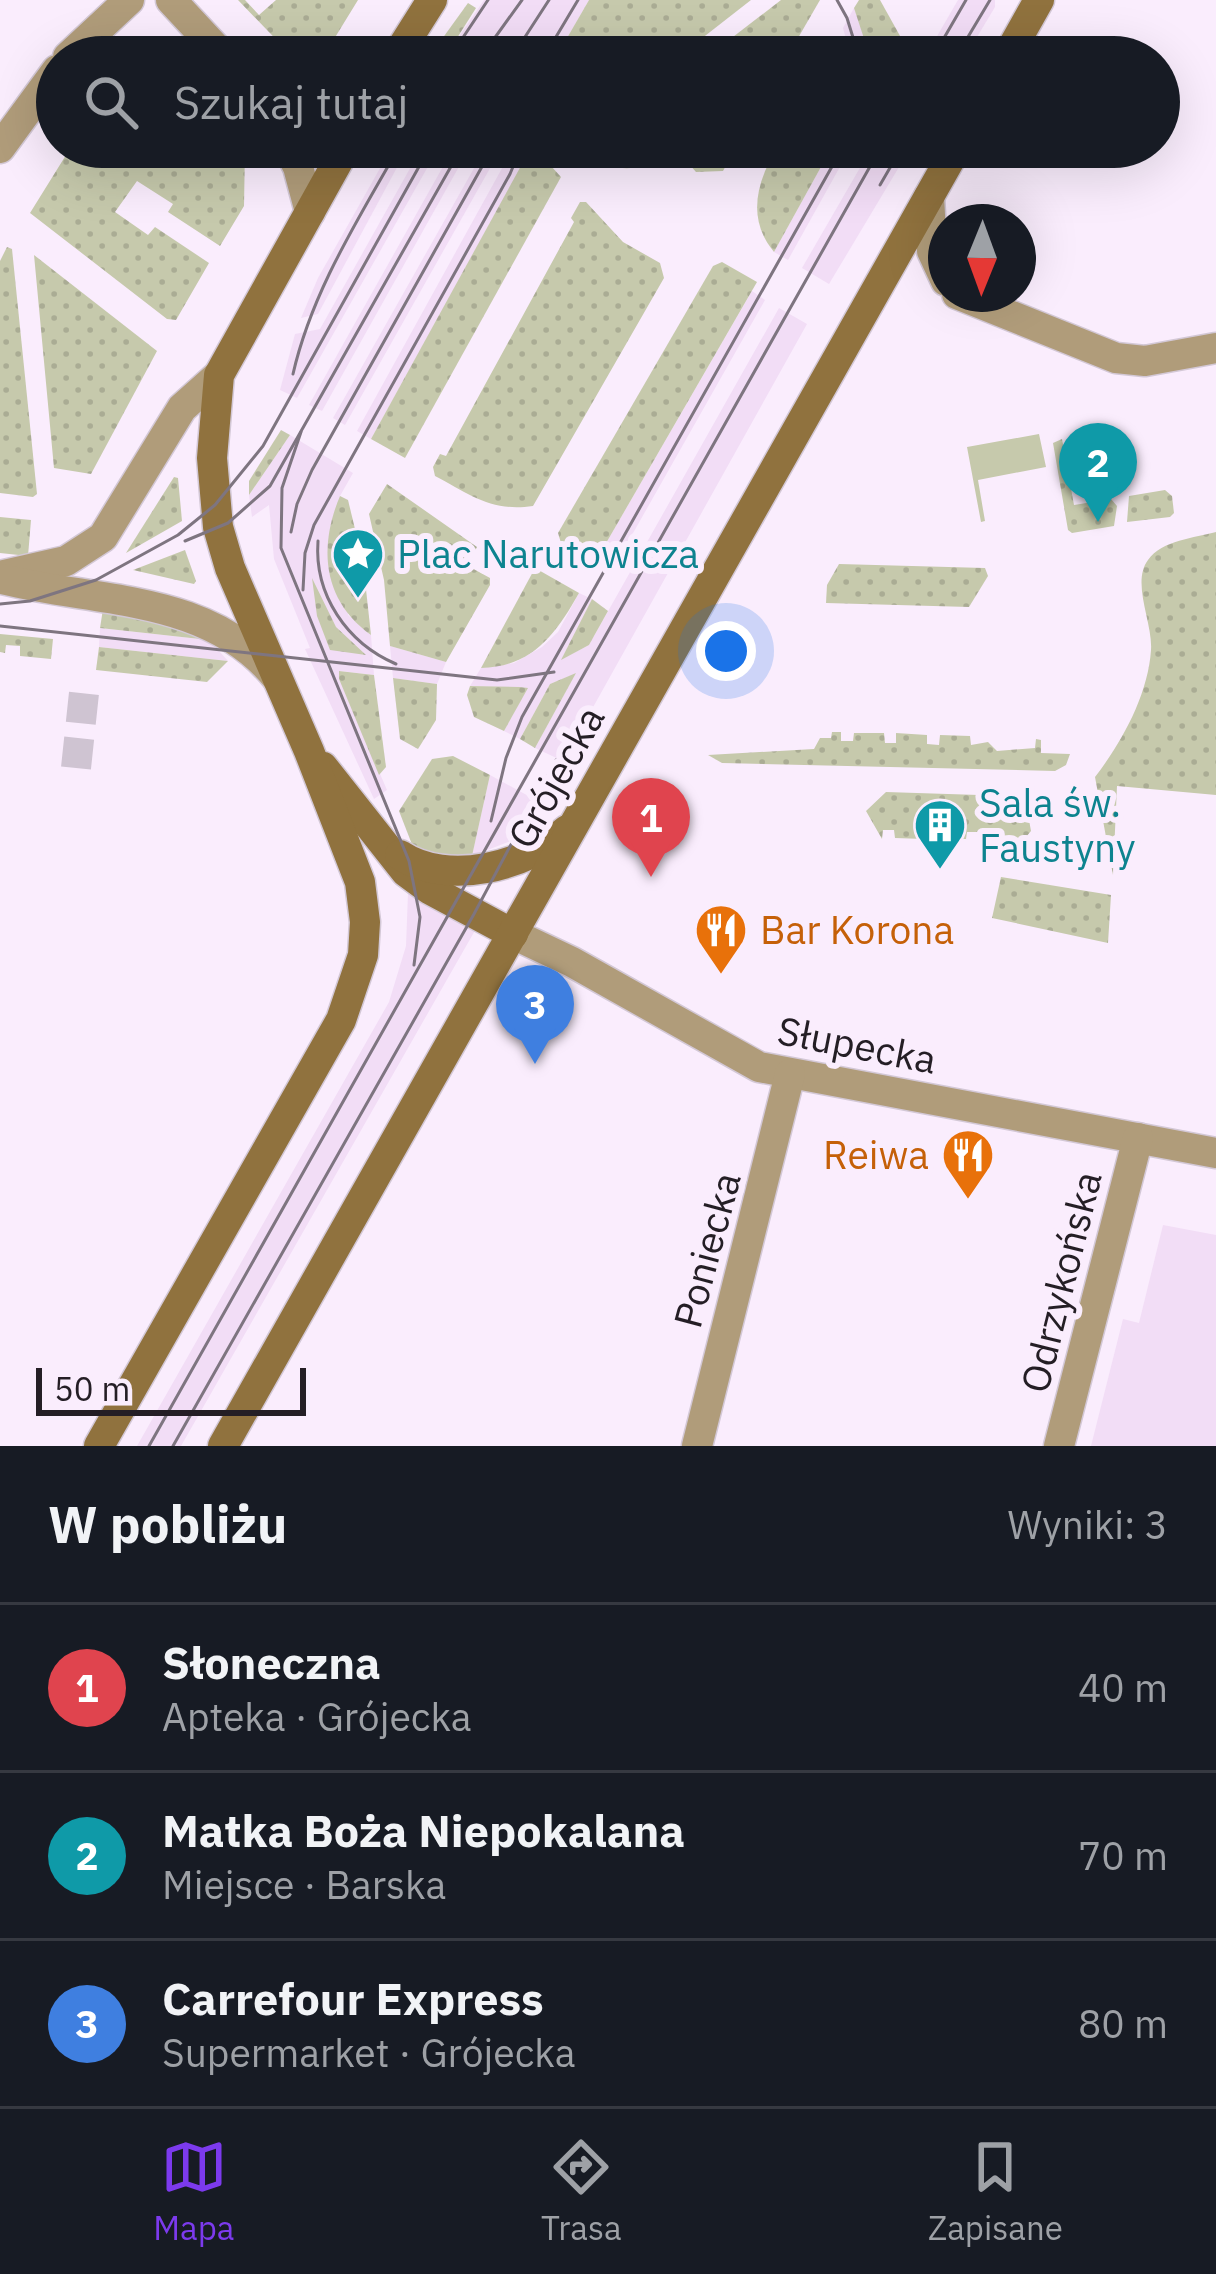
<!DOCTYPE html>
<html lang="pl">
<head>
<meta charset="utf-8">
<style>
	:root { --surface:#171b24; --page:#242831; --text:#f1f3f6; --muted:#9ea1a6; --line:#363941; --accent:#7c3aed }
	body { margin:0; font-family:"IBM Plex Sans",sans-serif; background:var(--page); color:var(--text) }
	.compass { position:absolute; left:928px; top:204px; width:108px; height:108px; border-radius:50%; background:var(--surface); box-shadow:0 12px 48px #0002; rotate:181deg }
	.scale { position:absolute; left:36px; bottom:30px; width:270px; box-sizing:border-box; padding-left:12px; border:6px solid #241e25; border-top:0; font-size:33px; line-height:42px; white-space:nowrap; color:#241e25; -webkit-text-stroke:9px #faedfd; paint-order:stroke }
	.you { position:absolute; left:726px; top:651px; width:42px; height:42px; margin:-30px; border:9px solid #fff; border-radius:50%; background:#1a73e8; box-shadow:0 0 0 18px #1a73e833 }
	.badge { display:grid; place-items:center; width:78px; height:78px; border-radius:50%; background:var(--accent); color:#fff; font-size:39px; font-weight:700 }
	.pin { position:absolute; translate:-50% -99px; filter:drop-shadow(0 3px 6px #0008) }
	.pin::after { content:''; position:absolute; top:63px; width:42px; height:36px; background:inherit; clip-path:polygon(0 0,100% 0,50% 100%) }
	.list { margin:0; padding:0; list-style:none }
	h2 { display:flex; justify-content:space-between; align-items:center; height:156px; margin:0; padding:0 48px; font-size:51px }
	h2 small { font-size:39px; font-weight:400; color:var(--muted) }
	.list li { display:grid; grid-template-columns:78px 1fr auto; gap:36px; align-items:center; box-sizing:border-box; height:168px; padding:0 48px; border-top:3px solid var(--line) }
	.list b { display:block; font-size:45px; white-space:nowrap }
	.list p { margin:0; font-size:39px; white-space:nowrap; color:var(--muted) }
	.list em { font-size:39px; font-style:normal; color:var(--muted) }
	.icon { flex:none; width:66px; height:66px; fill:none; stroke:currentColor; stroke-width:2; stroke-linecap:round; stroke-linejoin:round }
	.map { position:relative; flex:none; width:1216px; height:1446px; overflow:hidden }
	.search { position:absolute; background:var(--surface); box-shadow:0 12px 48px #0002; left:36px; right:36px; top:36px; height:132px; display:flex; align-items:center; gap:30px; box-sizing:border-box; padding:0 42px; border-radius:66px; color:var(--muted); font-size:45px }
	.sheet { height:660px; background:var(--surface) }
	nav { display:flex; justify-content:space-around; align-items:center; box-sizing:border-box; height:168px; border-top:3px solid var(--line); background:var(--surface); font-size:33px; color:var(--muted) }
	nav a { display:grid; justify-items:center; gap:6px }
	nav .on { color:var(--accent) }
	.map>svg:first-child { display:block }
	.built { fill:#f2ddf6 }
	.grass { fill:url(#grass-dots) }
	.green { fill:#c6c9ac }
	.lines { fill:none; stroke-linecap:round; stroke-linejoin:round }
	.minor-tunnel { stroke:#cfc4d2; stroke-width:30; stroke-dasharray:30 15; stroke-linecap:butt }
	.minor-casing { stroke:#d3c8d6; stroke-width:33 }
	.tertiary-casing { stroke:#d3c8d6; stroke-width:33 }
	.secondary-casing { stroke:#d3c8d6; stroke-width:33 }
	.minor { stroke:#b09c7a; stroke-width:30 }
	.tertiary { stroke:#b09c7a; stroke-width:30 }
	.secondary { stroke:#90723e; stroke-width:30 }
	.tram { stroke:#7e7580; stroke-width:3 }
	.labels { text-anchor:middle; stroke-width:12; stroke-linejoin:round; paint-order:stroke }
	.culture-label { font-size:39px; fill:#0d838f; stroke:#faedfd; text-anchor:start }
	.street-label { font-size:39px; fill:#241e25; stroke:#faedfd }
	.food-label { font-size:39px; fill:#c56008; stroke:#faedfd; text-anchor:start }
</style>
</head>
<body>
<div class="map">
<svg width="1216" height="1446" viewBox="0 0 1216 1446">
	<defs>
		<pattern id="grass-dots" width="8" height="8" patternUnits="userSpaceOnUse" patternTransform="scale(3)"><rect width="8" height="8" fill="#c6c9ac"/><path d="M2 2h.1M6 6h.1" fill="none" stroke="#aaac94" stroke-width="1.8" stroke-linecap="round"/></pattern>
	</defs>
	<rect width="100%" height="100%" fill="#faedfd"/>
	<g class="built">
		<polygon points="484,0 589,0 556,57 445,57"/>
		<polygon points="958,0 995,0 995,7 965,57 925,57"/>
		<polygon points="854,8 863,28 870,57 851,57 843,28"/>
		<polygon points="392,147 408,147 318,314 301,318 318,278"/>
		<polygon points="422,147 439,147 297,398 280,390 295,334 320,329"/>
		<polygon points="454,147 470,147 322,411 309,405"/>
		<polygon points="486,147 502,147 345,425 333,418"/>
		<polygon points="832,147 851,147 788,260 774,252"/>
		<polygon points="872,147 911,147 829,284 802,268"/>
		<polygon points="512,150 527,155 522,168 371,439 357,431"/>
		<polygon points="752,291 765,300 611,572 594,564"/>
		<polygon points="779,308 807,324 563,761 535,748 575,674 550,684 520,739 504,731 527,688 470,686 481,668 514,663 542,647 558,632 579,593 592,599 562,659 589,645"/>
		<polygon points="290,435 353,473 340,496 348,615 371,635 374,675 340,671 339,679 387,790 374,799 305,649 310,648 274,559 269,505 252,517 249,495"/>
		<polygon points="100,628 209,640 228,661 99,647"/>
		<polygon points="390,646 446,662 437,684 393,678"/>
		<polygon points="490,775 543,804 526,835 472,856"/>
		<polygon points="408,893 477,927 181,1446 137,1446 389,1002 406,946"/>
		<polygon points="1163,1225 1216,1235 1216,1446 1091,1446 1123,1319 1139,1323"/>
	</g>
	<g class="grass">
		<polygon points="238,0 245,0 259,15 276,0 358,0 323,57 293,57"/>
		<polygon points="589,0 751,0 678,57 556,57"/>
		<polygon points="781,0 820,0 787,57 707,57"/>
		<polygon points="859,0 880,0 909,52 906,57 870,57 854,8"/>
		<polygon points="468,3 476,8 445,57 429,57"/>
		<polygon points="71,147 245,148 244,206 220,246 168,212 173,204 137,181 115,212 148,235 155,227 209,263 176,320 167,319 30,213"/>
		<path d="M602,147h134l-13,24 -27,1c-24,-30 -35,-11 -61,-5 -14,4 -26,-3 -38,-9z"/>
		<path d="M777,147h55l-58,105c-28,-34 -17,-70 3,-105z"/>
		<polygon points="527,155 551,166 561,177 405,458 371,439"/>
		<path d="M580,202h6l37,40 37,21 4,15 -131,228c-42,6 -62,-11 -98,-30l-2,-9 7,-13 6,2 128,-234 -3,-4z"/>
		<polygon points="7,247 12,249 37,494 33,497 0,493 0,261"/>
		<polygon points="34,255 157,351 91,474 54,468"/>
		<polygon points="722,262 757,282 594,564 561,543 558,533 713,266"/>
		<polygon points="281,430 290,435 249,495 249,481"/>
		<polygon points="1062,439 1074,505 1111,499 1117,506 1114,526 1072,533 1068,530 1053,443"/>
		<polygon points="174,477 178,478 182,521 126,553"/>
		<polygon points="387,484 477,547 468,566 490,578 490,585 446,662 390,646 384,580 369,514"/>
		<polygon points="1165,490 1172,496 1174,513 1170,517 1127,522 1129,496"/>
		<path d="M340,496l8,4 15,62 8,73c-48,-34 -53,-87 -31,-139z"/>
		<polygon points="0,517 31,520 28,556 0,553"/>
		<path d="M1216,532v263l-99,-9 -4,89 -18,-98c27,-35 53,-82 56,-127 2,-27 -20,-67 -3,-90 14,-20 47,-22 68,-28z"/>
		<polygon points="185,550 196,581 194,584 133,570"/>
		<polygon points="839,564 985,568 988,576 969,607 826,603 827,585"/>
		<path d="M535,568l44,25c-23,41 -47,74 -98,75z"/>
		<polygon points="312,578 336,627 366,655 330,650 317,616"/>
		<polygon points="592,599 608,611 589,645 561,660"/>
		<polygon points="103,609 131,612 209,640 100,628"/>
		<polygon points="0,634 53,639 51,659 20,656 20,646 6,645 5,653 0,652"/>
		<polygon points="99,647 228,661 207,682 96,670"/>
		<polygon points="339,671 374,675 386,767 379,775 339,679"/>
		<polygon points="576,673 535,748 520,739 550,684"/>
		<polygon points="393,678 437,684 436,720 418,749 400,739"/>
		<polygon points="470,686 520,687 528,688 504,731 474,717 467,695"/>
		<polygon points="832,732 841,732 841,741 853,741 854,733 884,733 885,743 896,743 896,733 927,735 927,744 939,745 940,735 970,736 971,745 988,742 997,751 1035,748 1036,739 1041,740 1041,753 1070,754 1066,765 1055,771 722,763 708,755 814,749 820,738 831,738"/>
		<polygon points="453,756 490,775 472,856 450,858 413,847 399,811 432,759"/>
		<path d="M886,792l124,4 17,13 4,22 -29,35c-1,-16 -9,-22 -24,-27v-7h-11l-1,7h-30v-7l-11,-1 -1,8 -29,-1 -1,-8h-11l-1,9 -16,-28z"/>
		<polygon points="1001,877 1111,895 1108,943 992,918"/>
	</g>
	<polygon class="green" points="1039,434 1046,467 978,480 985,521 981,522 967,447"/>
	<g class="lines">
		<polyline class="minor-tunnel" points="76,768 84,693"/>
		<g class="minor-casing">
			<g id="minor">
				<polyline points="171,0 224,57"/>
				<polyline points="68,57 129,0"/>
				<polyline points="288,147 298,167 310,212"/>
				<polyline points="0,148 57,70"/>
				<polyline points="929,197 932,251 946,281"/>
				<polyline points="957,294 1116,358 1145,361 1216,348"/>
				<polyline points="513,934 572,962 759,1067 1216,1153"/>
				<polyline points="697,1446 790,1074"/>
				<polyline points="1059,1446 1138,1138"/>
			</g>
		</g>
		<g class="tertiary-casing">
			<g id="tertiary">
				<polyline points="0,576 66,561 103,537 182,408 219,375"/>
				<path d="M2,579c95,24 208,15 275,99"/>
			</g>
		</g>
		<g class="secondary-casing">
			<g id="secondary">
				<polyline points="396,57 432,0"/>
				<polyline points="1007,57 1039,0"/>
				<polyline points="323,767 406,872 429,889 513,934"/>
				<path d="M400,855c48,32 127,11 167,-25"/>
				<polyline points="99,1446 341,1020 363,955 365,922 360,882 309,751 230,568 218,527 212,458 219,375 346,147"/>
				<polyline points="223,1446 957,147"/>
			</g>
		</g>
		<use href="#minor" class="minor"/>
		<use href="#tertiary" class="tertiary"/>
		<use href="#secondary" class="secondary"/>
		<g class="tram">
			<polyline points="837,0 847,18 859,57"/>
			<polyline points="450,57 488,0"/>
			<polyline points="481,57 522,0"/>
			<polyline points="512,57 549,0"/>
			<polyline points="544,57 578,0"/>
			<polyline points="933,57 966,0"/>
			<polyline points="956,57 990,0"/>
			<polyline points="880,185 902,147"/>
			<path d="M293,374c19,-83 65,-154 106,-227"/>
			<polyline points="301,432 282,488 281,548 409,861 420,917 414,965"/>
			<polyline points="291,532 297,504 312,470 493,147"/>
			<polyline points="185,541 228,523 270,486 462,147"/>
			<path d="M318,541c-4,54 29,102 78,123"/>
			<polyline points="303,590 305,553 314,525 510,174 521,147"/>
			<polyline points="0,604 30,601 96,580 178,535 215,505 263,446 430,147"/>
			<polyline points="0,626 497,680 554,672"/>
			<polyline points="491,821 506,758 522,717 843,147"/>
			<polyline points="149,1446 881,147"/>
			<polyline points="173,1446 474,914 556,760"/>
		</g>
	</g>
	<defs>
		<g id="sight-pin" transform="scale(2.7)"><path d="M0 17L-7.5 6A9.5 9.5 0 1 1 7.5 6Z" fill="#0f9aa8" stroke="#faedfd"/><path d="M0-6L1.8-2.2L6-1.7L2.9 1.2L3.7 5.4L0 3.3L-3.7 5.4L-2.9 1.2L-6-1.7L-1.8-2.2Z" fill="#fff"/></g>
		<g id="building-pin" transform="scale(2.7)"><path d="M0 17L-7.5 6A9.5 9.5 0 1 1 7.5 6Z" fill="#0f9aa8" stroke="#faedfd"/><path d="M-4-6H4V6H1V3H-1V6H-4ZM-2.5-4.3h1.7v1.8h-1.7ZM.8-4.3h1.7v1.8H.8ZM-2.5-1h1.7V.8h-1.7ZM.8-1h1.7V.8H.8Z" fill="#fff"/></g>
		<g id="restaurant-pin" transform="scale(2.7)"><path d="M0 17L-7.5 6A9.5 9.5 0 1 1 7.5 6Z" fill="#e8710a" stroke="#faedfd"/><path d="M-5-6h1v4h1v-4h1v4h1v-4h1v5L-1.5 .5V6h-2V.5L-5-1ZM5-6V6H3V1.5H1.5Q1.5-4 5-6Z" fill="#fff"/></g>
	</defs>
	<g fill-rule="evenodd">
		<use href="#sight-pin" x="358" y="554"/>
		<use href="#building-pin" x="940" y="825"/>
		<use href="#restaurant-pin" x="721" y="930"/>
		<use href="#restaurant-pin" x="968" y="1155"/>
	</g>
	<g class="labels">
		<g class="culture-label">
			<text x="397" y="568">Plac Narutowicza</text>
			<text x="979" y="817">Sala św.<tspan x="979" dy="45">Faustyny</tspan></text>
		</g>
		<g class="street-label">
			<text transform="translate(556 777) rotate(-61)" y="14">Grójecka</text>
			<text transform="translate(857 1045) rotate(11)" y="14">Słupecka</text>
			<text transform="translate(707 1250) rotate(-75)" y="14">Poniecka</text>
			<text transform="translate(1061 1282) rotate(-76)" y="14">Odrzykońska</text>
		</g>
		<g class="food-label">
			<text x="760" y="944">Bar Korona</text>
			<text x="929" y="1169" text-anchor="end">Reiwa</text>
		</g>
	</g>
</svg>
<svg class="compass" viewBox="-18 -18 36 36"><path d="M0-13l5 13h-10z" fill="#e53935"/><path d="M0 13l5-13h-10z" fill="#9ea1a6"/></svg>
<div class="scale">50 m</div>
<div class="you"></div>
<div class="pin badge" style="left:651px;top:877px;background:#e0444e">1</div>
<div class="pin badge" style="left:1098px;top:522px;background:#0f9aa8">2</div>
<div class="pin badge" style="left:535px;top:1064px;background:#3f7fe0">3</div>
<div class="search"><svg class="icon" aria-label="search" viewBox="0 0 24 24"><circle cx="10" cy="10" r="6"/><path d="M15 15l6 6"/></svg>Szukaj tutaj</div>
</div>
<section class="sheet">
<h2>W pobliżu<small>Wyniki: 3</small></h2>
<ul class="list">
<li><span class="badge" style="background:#e0444e">1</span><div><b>Słoneczna</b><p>Apteka · Grójecka</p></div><em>40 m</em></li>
<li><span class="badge" style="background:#0f9aa8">2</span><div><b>Matka Boża Niepokalana</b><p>Miejsce · Barska</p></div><em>70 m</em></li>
<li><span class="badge" style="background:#3f7fe0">3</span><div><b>Carrefour Express</b><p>Supermarket · Grójecka</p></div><em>80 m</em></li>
</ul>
</section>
<nav>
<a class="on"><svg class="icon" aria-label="map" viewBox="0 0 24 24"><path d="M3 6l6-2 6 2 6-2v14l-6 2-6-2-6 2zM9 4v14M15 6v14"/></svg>Mapa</a>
<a><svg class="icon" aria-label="directions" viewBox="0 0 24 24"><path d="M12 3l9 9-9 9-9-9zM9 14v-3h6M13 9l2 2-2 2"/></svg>Trasa</a>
<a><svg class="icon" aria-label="saved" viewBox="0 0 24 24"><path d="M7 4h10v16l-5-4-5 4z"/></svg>Zapisane</a>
</nav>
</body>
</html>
